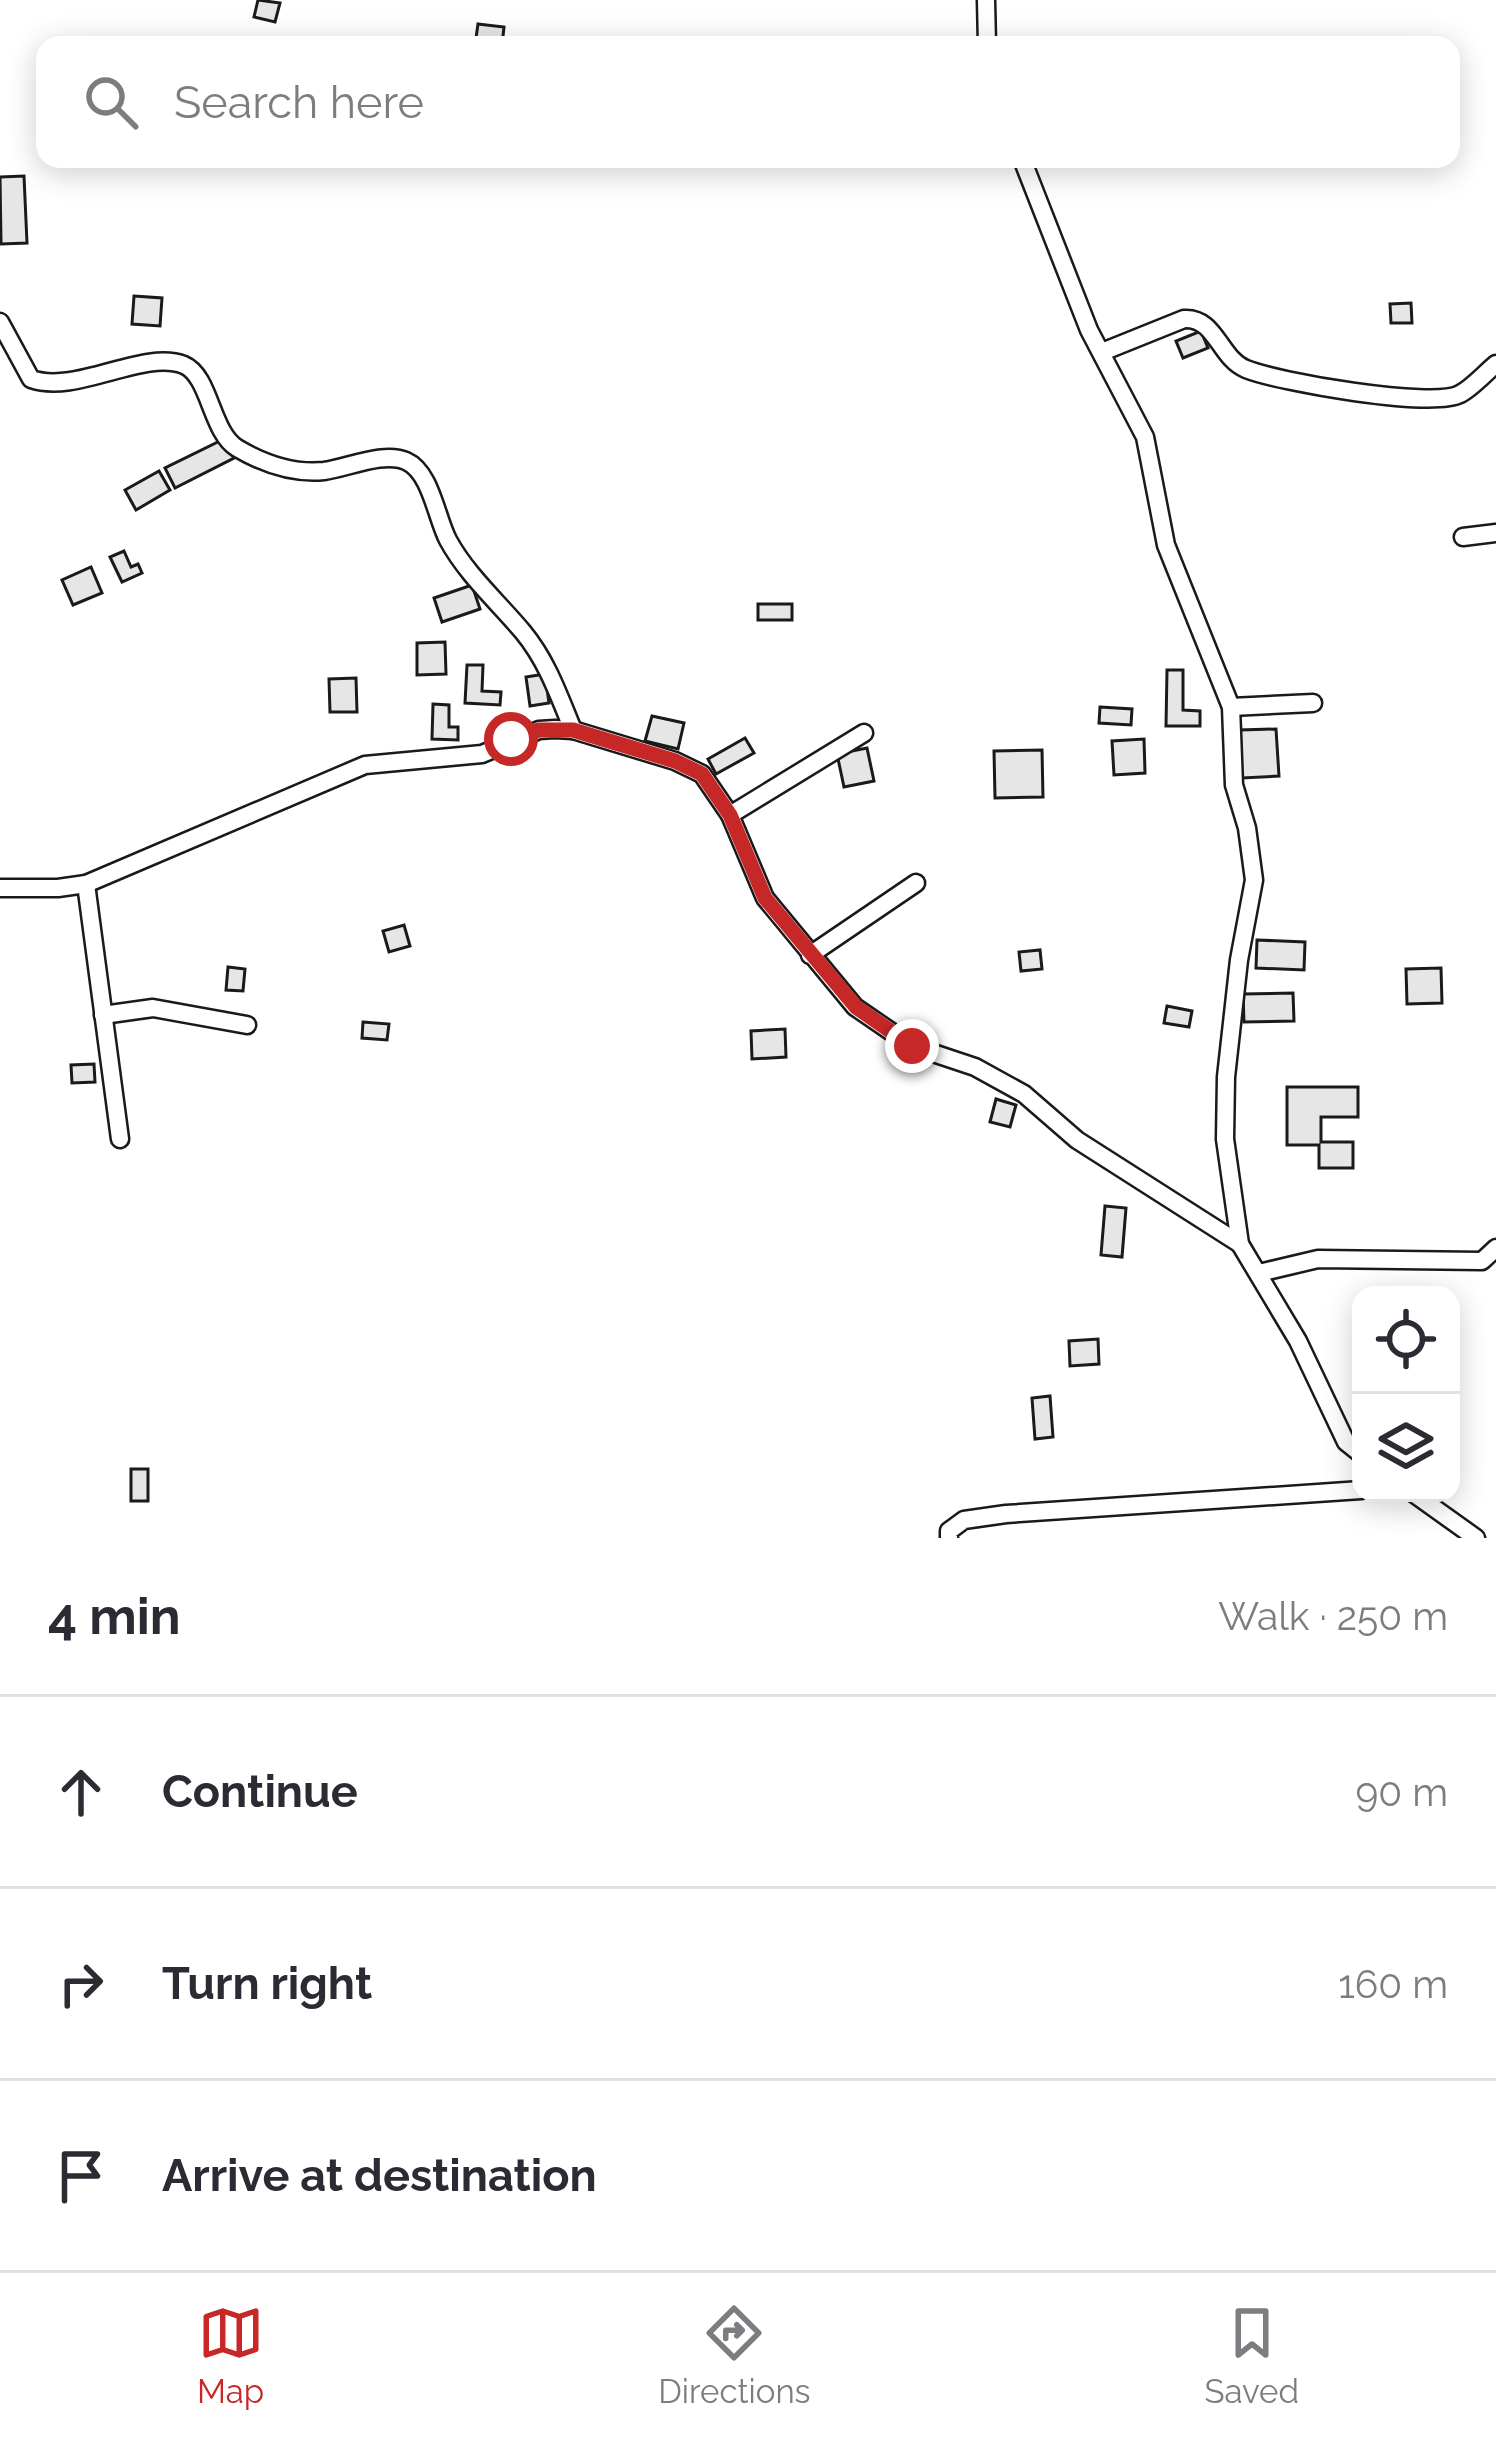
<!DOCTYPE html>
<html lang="en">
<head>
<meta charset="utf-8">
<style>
	:root { --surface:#fff; --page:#f2f2f3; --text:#2b2b33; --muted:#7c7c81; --line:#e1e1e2; --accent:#c62828 }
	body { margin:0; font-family:Raleway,sans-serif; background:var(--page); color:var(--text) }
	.controls { position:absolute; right:36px; bottom:36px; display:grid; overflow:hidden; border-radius:24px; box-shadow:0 6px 30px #0003 }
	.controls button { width:108px; height:108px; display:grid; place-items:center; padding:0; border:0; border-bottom:3px solid var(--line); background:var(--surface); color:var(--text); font:60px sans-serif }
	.stop { position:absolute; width:36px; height:36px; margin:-27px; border:9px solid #c62828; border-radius:50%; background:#fff }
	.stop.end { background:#c62828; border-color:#fff; box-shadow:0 3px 12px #0008 }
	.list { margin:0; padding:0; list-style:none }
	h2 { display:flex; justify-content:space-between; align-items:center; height:156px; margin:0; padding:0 48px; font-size:51px }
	h2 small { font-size:39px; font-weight:400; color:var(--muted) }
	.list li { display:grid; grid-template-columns:78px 1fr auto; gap:36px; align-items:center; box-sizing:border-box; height:192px; padding:0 48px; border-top:3px solid var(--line) }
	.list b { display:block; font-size:45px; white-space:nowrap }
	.list em { font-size:39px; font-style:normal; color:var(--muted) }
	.icon { flex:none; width:66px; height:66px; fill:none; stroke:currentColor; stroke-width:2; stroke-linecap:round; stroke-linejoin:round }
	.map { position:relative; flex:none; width:1496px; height:1538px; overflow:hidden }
	.search { position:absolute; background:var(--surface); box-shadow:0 6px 30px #0003; left:36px; right:36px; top:36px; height:132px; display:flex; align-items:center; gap:30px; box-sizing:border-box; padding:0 42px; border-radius:24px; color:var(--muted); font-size:45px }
	.sheet { height:732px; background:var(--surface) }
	nav { display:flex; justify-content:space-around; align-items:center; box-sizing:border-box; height:168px; border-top:3px solid var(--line); background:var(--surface); font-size:33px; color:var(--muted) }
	nav a { display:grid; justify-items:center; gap:6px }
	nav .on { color:var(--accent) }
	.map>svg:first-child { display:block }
	.building { fill:#e6e6e6; stroke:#1a1a1a; stroke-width:3 }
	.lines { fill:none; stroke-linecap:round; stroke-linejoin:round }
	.minor-casing { stroke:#1a1a1a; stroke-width:21 }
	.minor { stroke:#fff; stroke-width:16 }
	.route { stroke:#c62828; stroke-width:15 }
</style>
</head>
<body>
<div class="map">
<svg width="1496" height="1538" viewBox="0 0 1496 1538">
	<rect width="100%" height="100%" fill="#fff"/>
	<g class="building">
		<polygon points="258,0 280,3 275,22 254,17"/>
		<polygon points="478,24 504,27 502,45 475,45"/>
		<polygon points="24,176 27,243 1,244 0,177"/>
		<polygon points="134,296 162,298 160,326 132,324"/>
		<polygon points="1411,303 1412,323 1391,323 1390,304"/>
		<polygon points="1201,331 1208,348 1183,358 1176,341"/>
		<polygon points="224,439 234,458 175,488 165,468"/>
		<polygon points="159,471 170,490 136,510 125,490"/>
		<polygon points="124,551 131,567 138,564 142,573 122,582 110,557"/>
		<polygon points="91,567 102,593 73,605 62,580"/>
		<polygon points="472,585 480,609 442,622 434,598"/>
		<rect x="758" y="604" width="34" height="16"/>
		<polygon points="445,642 446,674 417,675 417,643"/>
		<polygon points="467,665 483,665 482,691 501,692 500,705 465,703"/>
		<polygon points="1167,670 1183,670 1183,710 1200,711 1200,726 1166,726"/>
		<polygon points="545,674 549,703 530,706 526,677"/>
		<polygon points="356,678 357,712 330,712 329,679"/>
		<polygon points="433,704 449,705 449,727 458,727 458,740 432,739"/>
		<polygon points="1100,707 1132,709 1131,725 1099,723"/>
		<polygon points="652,716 684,723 678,749 645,741"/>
		<polygon points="1276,729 1279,776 1242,778 1240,730"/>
		<polygon points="745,738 754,753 716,774 708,759"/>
		<polygon points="1144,739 1145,773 1114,775 1112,741"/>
		<polygon points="867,748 874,781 844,787 837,754"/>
		<polygon points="1042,750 1043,797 995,798 994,751"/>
		<polygon points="404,925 410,946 389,952 383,931"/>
		<polygon points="1257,940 1305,942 1304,970 1256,968"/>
		<polygon points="1040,950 1042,969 1021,971 1019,952"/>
		<polygon points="228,967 245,969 243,991 226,990"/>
		<polygon points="1441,968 1442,1003 1407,1004 1406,969"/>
		<polygon points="1293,993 1294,1021 1244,1022 1243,994"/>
		<polygon points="1167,1006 1192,1011 1189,1027 1164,1023"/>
		<polygon points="363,1022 389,1024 387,1040 362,1038"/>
		<polygon points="785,1029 786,1057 752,1059 751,1031"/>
		<polygon points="94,1064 95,1082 72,1083 71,1065"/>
		<polygon points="1287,1087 1358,1087 1358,1117 1321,1117 1321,1142 1353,1142 1353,1168 1319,1168 1319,1145 1287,1145"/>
		<polygon points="996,1099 1016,1105 1010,1127 990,1122"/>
		<polygon points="1105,1206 1126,1208 1122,1257 1101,1255"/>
		<polygon points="1098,1339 1099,1364 1070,1366 1069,1341"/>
		<polygon points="1050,1396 1053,1437 1035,1439 1032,1398"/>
		<rect x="131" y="1469" width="17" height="32"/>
	</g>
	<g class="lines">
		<g class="minor-casing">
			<g id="minor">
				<polyline points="986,0 987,45"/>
				<polyline points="1022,159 1089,330 1145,437 1166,545 1231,707 1234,785 1247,828 1254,880 1239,960 1226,1077 1225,1139 1240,1244 1298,1341 1346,1442 1361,1454"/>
				<path d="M0,322l31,57c46,16 112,-30 153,-14 26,11 27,67 53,83 27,16 56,26 87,23 23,-3 60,-20 82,-10 25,11 30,56 42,79 19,35 50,62 75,92 24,29 36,64 50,98"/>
				<path d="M1102,352l82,-33c32,-2 35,39 62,50 32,13 186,40 214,25 12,-6 25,-21 36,-30"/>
				<polyline points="1463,537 1496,533"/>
				<polyline points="1231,707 1313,703"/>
				<polyline points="730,815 864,733"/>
				<polyline points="86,884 120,1139"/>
				<polyline points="0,888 58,888 86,884 365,765 482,754 539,730 555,729 573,730 675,761 702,774 730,815 765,898 855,1007 912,1046 975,1067 1024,1094 1077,1140 1240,1244"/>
				<polyline points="810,955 916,883"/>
				<polyline points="103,1015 153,1008 247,1025"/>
				<polyline points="1259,1273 1318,1259 1482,1261 1496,1248"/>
				<polyline points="1413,1493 1476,1538"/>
				<polyline points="949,1538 949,1531 964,1520 1006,1514 1361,1490"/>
			</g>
		</g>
		<use href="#minor" class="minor"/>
	</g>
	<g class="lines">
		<polyline class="route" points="511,739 539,730 573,730 675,761 702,774 730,815 765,898 856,1007 912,1046"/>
	</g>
</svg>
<div class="controls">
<button><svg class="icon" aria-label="locate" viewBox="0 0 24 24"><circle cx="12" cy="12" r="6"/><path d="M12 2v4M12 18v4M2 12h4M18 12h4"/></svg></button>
<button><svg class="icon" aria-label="layers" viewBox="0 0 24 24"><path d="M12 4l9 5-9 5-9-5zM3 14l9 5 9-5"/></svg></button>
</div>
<div class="stop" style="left:511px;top:739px"></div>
<div class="stop end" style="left:912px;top:1046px"></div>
<div class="search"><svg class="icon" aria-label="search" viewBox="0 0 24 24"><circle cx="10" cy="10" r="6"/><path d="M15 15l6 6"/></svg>Search here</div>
</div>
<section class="sheet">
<h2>4 min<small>Walk · 250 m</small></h2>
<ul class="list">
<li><svg class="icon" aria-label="ahead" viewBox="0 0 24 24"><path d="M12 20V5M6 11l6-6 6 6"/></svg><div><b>Continue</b></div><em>90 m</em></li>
<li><svg class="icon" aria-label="right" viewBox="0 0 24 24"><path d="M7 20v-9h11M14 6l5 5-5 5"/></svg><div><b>Turn right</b></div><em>160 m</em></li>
<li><svg class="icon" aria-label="arrive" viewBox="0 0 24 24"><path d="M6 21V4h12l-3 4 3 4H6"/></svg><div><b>Arrive at destination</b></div></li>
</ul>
</section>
<nav>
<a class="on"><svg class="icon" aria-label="map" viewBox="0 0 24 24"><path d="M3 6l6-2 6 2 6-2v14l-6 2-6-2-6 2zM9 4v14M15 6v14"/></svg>Map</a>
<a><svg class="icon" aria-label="directions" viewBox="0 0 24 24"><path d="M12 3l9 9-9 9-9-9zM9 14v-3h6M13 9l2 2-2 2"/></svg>Directions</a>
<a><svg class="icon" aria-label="saved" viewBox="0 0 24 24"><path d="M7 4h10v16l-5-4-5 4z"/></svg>Saved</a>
</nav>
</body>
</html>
